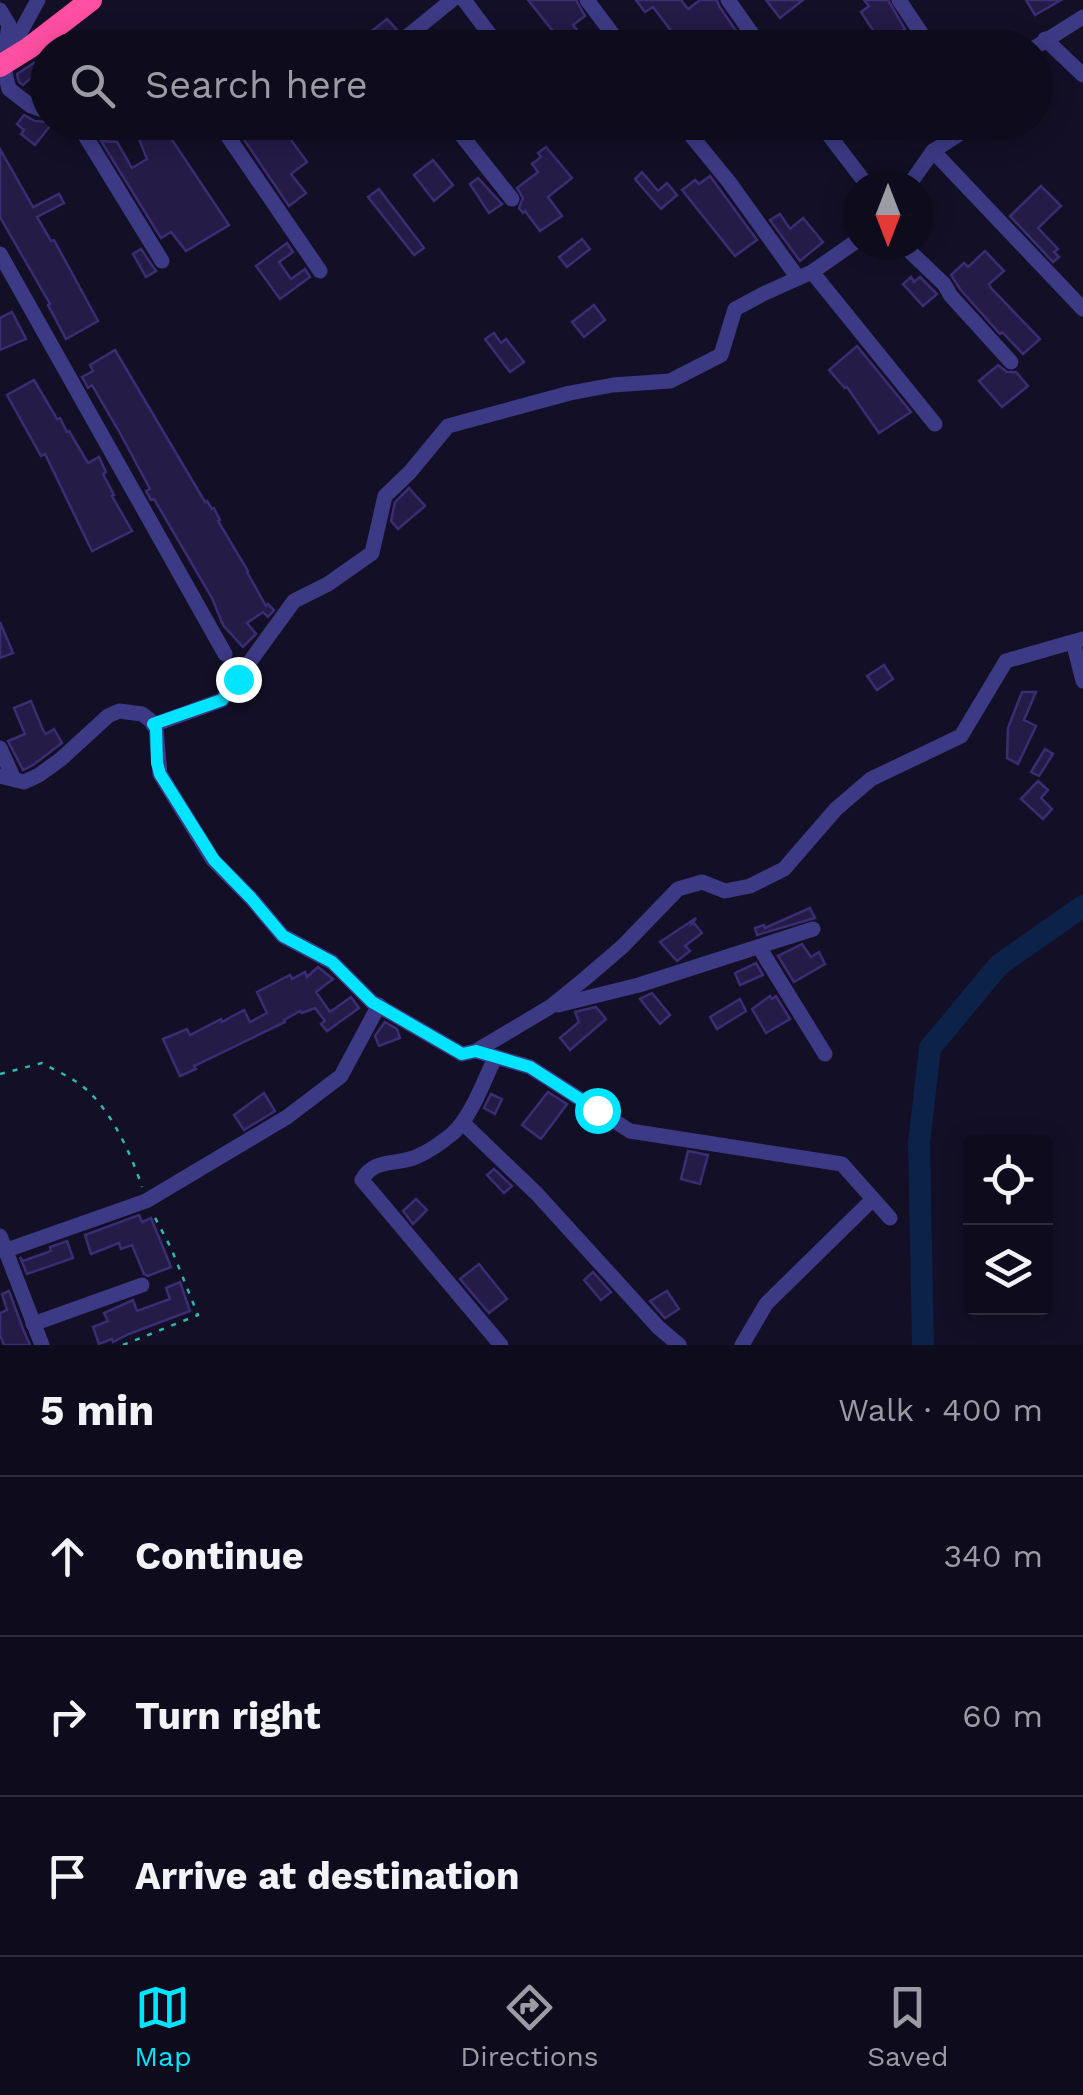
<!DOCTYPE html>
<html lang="en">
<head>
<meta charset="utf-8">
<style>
	:root { --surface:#0e0b1c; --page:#171425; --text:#f1f3f6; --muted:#9b9ba3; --line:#2e2b3b; --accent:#00e5ff }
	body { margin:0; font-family:"Work Sans",sans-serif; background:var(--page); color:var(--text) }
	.controls { position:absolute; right:30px; bottom:30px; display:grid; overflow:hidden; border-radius:10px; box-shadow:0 5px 25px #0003 }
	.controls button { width:90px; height:90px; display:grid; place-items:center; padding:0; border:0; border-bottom:2px solid var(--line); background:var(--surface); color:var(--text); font:50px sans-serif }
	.compass { position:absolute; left:843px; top:170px; width:90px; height:90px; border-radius:50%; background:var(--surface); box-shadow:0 5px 25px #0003; rotate:180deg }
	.stop { position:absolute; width:30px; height:30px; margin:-22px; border:8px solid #00e5ff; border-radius:50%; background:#fff }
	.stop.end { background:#00e5ff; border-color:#fff; box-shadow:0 2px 10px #0008 }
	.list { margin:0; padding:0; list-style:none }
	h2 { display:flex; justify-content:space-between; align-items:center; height:130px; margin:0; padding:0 40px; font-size:42px }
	h2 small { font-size:32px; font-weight:400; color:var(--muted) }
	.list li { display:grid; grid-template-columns:65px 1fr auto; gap:30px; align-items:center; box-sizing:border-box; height:160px; padding:0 40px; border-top:2px solid var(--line) }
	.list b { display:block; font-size:38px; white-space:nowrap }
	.list em { font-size:32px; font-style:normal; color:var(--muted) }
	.icon { flex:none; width:55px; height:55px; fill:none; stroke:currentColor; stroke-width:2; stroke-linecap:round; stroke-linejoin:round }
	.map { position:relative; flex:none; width:1083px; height:1345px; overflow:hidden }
	.search { position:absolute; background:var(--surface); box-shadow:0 5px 25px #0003; left:30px; right:30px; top:30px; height:110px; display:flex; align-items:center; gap:25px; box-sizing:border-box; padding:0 35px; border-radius:55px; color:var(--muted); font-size:38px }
	.sheet { height:610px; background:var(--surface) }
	nav { display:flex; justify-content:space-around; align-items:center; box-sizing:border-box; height:140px; border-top:2px solid var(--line); background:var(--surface); font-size:28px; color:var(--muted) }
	nav a { display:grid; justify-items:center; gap:5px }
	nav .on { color:var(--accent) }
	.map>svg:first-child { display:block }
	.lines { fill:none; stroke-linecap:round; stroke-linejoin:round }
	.river { stroke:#0c2248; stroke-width:22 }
	.building { fill:#241b47; stroke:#3b2d73; stroke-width:2.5 }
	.path { stroke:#2fb8b0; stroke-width:2.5; stroke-dasharray:5 8; stroke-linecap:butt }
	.minor { stroke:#3d3a85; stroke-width:15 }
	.highway { stroke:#ff4fa3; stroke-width:22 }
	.route { stroke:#00e5ff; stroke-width:12 }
</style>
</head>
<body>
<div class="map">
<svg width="1083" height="1345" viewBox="0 0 1083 1345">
	<rect width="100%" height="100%" fill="#130f26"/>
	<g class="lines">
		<polyline class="river" points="923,1345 919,1143 930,1048 999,965 1083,906"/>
	</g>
	<g class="building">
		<polygon points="528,0 576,0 585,16 573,25 588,44 599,35 606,44 601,48 551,48 560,40"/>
		<polygon points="636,0 681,0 688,9 700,0 717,0 719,6 748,48 732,48 723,36 721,38 718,34 700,48 684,48 653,7 645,12"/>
		<polygon points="766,0 803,0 780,18"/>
		<polygon points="864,0 888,0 905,29 882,44 861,12 869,6"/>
		<polygon points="1026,0 1061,0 1035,15"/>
		<polygon points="387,19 397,30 385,40 382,48 371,48 363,38"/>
		<polygon points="162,35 191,47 191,48 157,48"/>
		<polygon points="34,63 40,70 23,85 19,82 17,74"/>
		<polygon points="24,115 35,121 53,122 35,145 21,134 24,130 17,124"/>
		<polygon points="232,122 278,122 307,162 291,174 306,193 289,206"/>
		<polygon points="589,122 621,122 602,138"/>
		<polygon points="164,128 229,225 186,251 171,232 161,238 101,141 117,142 132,168 147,159 139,139 159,133"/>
		<polygon points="546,147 572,178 548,197 562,216 540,231 525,211 523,213 519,208 523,198 517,188 538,172 532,164 541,157 538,153"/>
		<polygon points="0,149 33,207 59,194 64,203 37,217 51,241 54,240 98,321 66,339 48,305 50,304 0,217"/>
		<polygon points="433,160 453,185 434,201 414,175"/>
		<polygon points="642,172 658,191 667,183 677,195 661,209 635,179"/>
		<polygon points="710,176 757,240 735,256 682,190 695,180 699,184"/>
		<polygon points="478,178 502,204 489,213 470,184"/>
		<polygon points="1041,186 1061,206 1038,228 1058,249 1054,252 1059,257 1053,262 1010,216"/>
		<polygon points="379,189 424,248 414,255 368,197"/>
		<polygon points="780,214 790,229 803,218 823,242 800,261 770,220"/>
		<polygon points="582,239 590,249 567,267 559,257"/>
		<polygon points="287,243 293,252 279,262 291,279 305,269 310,277 280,299 256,266"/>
		<polygon points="141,249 156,271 146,277 133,254"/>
		<polygon points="985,251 1004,271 989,284 991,288 1040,339 1023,354 1002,332 1000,334 960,289 951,275 964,263 968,267"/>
		<polygon points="911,277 914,282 920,277 937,294 923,306 903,284"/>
		<polygon points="594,305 605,320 584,337 572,322"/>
		<polygon points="12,312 26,339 0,350 0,318"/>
		<polygon points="494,333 501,343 506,339 524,362 510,372 485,339"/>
		<polygon points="857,346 911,412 879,433 847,387 845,388 829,370"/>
		<polygon points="115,350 205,502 207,501 212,509 214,508 220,520 218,521 248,571 247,572 266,606 268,604 274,610 268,617 263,612 247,623 256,634 243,647 223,625 212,598 154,499 151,500 146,491 150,489 120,433 92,385 88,388 82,377 93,371 90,365"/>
		<polygon points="998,365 1007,372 1016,372 1028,386 1002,407 979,381"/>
		<polygon points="34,380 57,419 60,418 67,432 69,431 88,463 99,457 106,472 103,474 114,495 112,496 132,531 92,551 45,454 41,456 7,395"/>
		<polygon points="409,488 425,506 398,529 391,521 395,502"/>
		<polygon points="0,622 13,653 0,658"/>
		<polygon points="884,665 893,679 877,690 867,676"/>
		<polygon points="1022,692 1036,692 1024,720 1036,726 1018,764 1007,758 1008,728"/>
		<polygon points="31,701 43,730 46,734 54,729 62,743 33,765 23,770 8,741 25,734 14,708"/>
		<polygon points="1045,749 1053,754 1039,776 1031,772"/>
		<polygon points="1038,781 1048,790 1041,798 1052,809 1043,819 1021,799"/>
		<polygon points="810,908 815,918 757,935 755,928 764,925 765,928"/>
		<polygon points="696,918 692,924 694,923 702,933 685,946 690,951 677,961 660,942"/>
		<polygon points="802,944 811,957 819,952 825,964 794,982 778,956"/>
		<polygon points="756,963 763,975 740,985 735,973"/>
		<polygon points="318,967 333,979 316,992 330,1012 351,997 359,1008 327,1031 321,1024 325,1021 315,1008 302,1013 300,1011 284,1020 285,1022 194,1066 196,1069 180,1076 163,1039 187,1029 190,1035 221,1019 222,1022 244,1010 250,1022 267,1013 257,992 290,975 292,979 305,972 307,977"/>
		<polygon points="652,993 670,1015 660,1024 640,999"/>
		<polygon points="770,996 772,999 776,996 790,1019 766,1033 752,1009"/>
		<polygon points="740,999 746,1011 717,1029 710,1017"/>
		<polygon points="596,1007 606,1019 570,1050 560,1038 579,1022 575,1012"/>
		<polygon points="385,1022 397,1029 400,1038 379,1046 375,1036"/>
		<polygon points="548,1092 567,1104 541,1139 522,1125"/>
		<polygon points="264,1093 275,1111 244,1130 234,1115"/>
		<polygon points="491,1094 502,1099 495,1114 484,1108"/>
		<polygon points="688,1151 708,1155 700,1184 681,1179"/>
		<polygon points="494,1169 512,1186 504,1193 487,1175"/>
		<polygon points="416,1199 427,1210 413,1224 403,1211"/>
		<polygon points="139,1215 142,1222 151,1218 171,1267 148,1276 144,1274 132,1245 121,1249 119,1243 91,1254 85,1235"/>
		<polygon points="67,1241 73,1258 27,1274 20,1257 23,1261 51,1251 50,1247"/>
		<polygon points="479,1264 507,1299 489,1313 460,1279"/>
		<polygon points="593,1272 611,1292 601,1300 584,1280"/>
		<polygon points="180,1282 190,1311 129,1334 113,1342 112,1339 99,1344 93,1327 108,1321 104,1313 133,1300 137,1311 170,1299 166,1288"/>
		<polygon points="9,1291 23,1329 30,1345 4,1345 0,1335 0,1313 7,1310 2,1294"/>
		<polygon points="667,1291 679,1309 665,1318 650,1301"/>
	</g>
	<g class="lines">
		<g class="path">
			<path d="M0,1074l42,-11c12,7 25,12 36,20 30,20 53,70 64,104"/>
			<polyline points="123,1345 198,1315 171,1248 152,1212"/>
		</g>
		<g class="minor">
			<polyline points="464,0 500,48"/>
			<polyline points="587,0 623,48"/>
			<polyline points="728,0 762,48"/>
			<polyline points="899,0 921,33"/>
			<polyline points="0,10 9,25 3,65 9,89 31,106 48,112"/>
			<polyline points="1045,39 1083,75"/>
			<polyline points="393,48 452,0"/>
			<polyline points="1034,48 1083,17"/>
			<polyline points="9,53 38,0"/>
			<polyline points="218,122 320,271"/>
			<polyline points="451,122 512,199"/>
			<polyline points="680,122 729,182 798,278"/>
			<polyline points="819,122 867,185"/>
			<path d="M76,123c30,8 49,12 79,-1"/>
			<polyline points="78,124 162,261"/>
			<polyline points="933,151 1083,309"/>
			<polyline points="909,185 933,151 961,133 966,122"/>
			<polyline points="903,245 944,284 951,296 1011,362"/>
			<polyline points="0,254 225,654"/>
			<polyline points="812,272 935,424"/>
			<polyline points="1073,642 1083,681"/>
			<polyline points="153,725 222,700 294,601 328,584 372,553 385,496 410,472 448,426 570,393 613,385 670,381 721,355 735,309 765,293 812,272 858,240"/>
			<polyline points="0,748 14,779"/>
			<polyline points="0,776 24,782 39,775 61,759 108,716 119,711 142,714 150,720 156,728 160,774 213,860 251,898 283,936 332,962 372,1002 462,1054 476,1051 530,1067 630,1131 842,1164 890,1218"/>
			<polyline points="759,947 825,1054"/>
			<polyline points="558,1005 639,985 813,929"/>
			<polyline points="476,1051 550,1007 587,977 623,946 678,889 702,882 725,891 750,886 784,869 836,809 871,779 961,736 1006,661 1083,639"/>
			<path d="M495,1058c-11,22 -24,60 -43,76 -10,8 -22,17 -34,22 -19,10 -44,1 -56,24l139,165"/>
			<polyline points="463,1123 537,1194 658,1327 679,1345"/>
			<polyline points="0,1236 42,1345"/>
			<polyline points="4,1251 146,1201 287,1117 341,1076 379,1005"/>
			<polyline points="33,1324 142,1285"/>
			<polyline points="742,1345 766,1304 873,1199"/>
		</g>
		<polyline class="highway" points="0,66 29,48 91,0"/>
	</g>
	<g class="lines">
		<polyline class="route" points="238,679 222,700 153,724 156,728 157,763 160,774 214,860 251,898 283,936 332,962 372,1002 462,1054 476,1051 530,1067 597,1110"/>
	</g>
</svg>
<div class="controls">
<button><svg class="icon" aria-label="locate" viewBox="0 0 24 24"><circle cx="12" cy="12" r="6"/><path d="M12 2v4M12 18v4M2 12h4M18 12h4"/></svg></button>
<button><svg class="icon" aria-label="layers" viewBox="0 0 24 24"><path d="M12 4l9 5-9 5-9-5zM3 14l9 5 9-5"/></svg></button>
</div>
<svg class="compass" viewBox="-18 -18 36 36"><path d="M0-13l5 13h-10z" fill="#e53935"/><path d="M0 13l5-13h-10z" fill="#9b9ba3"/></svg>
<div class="stop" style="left:597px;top:1110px"></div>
<div class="stop end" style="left:238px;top:679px"></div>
<div class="search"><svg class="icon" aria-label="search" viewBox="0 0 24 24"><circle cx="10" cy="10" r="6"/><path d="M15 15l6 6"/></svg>Search here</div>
</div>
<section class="sheet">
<h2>5 min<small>Walk · 400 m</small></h2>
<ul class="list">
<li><svg class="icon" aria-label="ahead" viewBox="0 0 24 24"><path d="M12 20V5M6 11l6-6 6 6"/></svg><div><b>Continue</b></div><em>340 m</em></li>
<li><svg class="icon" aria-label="right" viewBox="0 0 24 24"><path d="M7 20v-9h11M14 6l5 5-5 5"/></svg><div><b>Turn right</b></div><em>60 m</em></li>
<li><svg class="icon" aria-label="arrive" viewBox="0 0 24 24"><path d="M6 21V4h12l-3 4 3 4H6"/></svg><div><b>Arrive at destination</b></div></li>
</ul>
</section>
<nav>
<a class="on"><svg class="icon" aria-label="map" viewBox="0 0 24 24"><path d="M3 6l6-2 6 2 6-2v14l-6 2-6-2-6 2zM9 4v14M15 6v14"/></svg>Map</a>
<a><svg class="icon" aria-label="directions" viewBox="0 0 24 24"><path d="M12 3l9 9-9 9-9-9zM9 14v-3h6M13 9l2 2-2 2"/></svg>Directions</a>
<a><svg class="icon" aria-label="saved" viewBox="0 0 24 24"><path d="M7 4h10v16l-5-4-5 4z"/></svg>Saved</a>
</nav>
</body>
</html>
